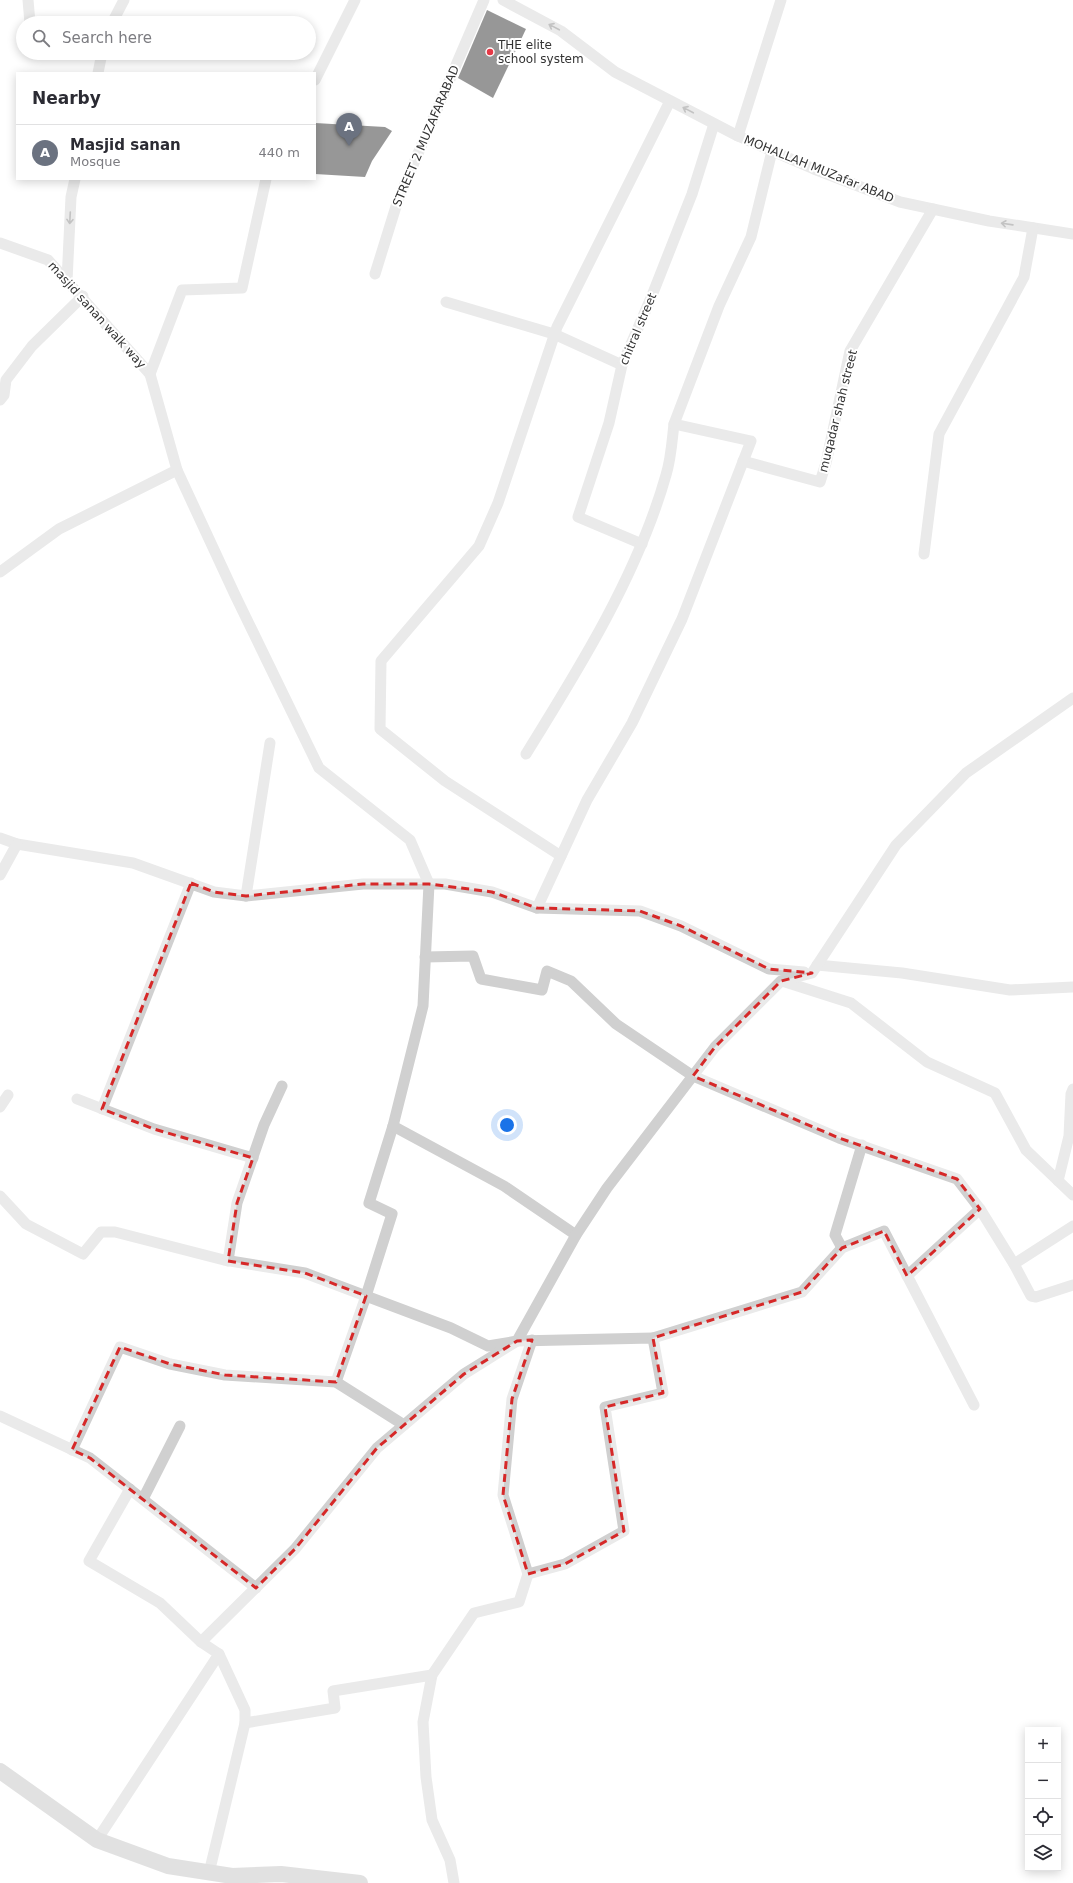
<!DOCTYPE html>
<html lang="en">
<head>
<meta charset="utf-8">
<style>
	:root { --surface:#fff; --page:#f2f2f3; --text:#2b2b33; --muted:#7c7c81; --line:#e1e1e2; --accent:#e63946 }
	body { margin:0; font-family:"DejaVu Sans",sans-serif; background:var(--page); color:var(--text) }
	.controls { position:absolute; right:12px; bottom:12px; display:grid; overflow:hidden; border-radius:0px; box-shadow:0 2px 10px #0003 }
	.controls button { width:36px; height:36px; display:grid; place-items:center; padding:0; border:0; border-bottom:1px solid var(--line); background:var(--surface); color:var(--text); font:20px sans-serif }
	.you { position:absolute; left:507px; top:1125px; width:14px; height:14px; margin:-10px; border:3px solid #fff; border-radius:50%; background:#1a73e8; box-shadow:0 0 0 6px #1a73e833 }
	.badge { display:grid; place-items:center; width:26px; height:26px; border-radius:50%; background:var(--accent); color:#fff; font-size:13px; font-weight:700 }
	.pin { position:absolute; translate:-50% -33px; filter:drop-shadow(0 1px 2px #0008) }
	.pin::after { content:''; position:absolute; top:21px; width:14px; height:12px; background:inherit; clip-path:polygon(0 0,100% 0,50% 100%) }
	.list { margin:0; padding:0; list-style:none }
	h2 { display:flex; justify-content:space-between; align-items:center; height:52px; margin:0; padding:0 16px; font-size:17px }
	h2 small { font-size:13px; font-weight:400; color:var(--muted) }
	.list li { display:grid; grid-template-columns:26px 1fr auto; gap:12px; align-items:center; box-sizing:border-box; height:56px; padding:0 16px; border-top:1px solid var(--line) }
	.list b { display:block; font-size:15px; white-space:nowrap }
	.list p { margin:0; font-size:13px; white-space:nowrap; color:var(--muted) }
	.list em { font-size:13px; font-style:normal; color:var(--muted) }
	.icon { flex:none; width:22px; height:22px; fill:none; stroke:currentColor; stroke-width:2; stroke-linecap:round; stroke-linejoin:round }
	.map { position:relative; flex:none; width:1073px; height:1883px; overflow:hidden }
	.search { position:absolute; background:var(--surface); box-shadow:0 2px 10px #0003; left:16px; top:16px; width:300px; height:44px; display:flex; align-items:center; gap:10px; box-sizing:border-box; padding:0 14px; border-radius:22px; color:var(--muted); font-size:15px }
	.panel { position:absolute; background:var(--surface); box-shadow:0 2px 10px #0003; left:16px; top:72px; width:300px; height:108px; border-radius:0px }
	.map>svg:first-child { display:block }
	.building { fill:#1a1a1a }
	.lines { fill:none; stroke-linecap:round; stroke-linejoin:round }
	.street { stroke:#d0d0d0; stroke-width:11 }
	.secondary { stroke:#bdbdbd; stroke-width:16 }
	.oneway { stroke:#7a7a7a }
	.marked { fill:none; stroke:#d62828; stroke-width:3; stroke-dasharray:8 5; stroke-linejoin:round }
	.poi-dot { fill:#e63946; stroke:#fff; stroke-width:1.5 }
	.labels { text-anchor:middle; stroke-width:4; stroke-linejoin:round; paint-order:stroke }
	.poi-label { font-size:12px; fill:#333; stroke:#fff; text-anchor:start }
	.street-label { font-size:12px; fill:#333; stroke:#fff }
</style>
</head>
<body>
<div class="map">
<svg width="1073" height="1883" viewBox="0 0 1073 1883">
	<rect width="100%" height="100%" fill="#fff"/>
	<g class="building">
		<polygon points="487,10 526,29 493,98 458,78"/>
		<polygon points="315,123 385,127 392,131 372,161 365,177 315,174"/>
	</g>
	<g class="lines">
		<g class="street">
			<polyline points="28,0 30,23"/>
			<polyline points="503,0 561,31 615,72 738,136 814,169 900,202 989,221 1073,234"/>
			<polyline points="112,23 124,0"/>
			<polyline points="98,73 102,53"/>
			<polyline points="315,80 355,0"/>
			<polyline points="738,136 781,0"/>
			<polyline points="0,243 48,260 150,374 182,290 242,288 266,179"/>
			<polyline points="375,274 398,200 484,0"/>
			<polyline points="67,281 71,197 75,179"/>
			<polyline points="446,302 554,334 622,365"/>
			<polyline points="0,400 4,395 6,380 32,346 83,296"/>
			<polyline points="743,461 820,482 826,463 850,351 933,209"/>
			<polyline points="177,470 235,595 319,768 410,840 429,884 423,1006 393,1126 369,1203 392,1214 366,1296 336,1382"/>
			<polyline points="642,544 578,517 609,423 622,365 651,298 692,194 714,124"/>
			<polyline points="924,554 939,434 1024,277 1033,228"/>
			<polyline points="0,572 59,529 177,470 150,374"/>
			<path d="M526,754c54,-87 112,-180 140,-279 5,-16 6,-34 8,-51"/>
			<polyline points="0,838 17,844 133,863 214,892 246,896 363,884 445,884 492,892 537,908 640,911 681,926 769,969 804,972"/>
			<polyline points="561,856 445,781 380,729 381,661 479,546 498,503 557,327 670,101"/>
			<polyline points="0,875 17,844"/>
			<polyline points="246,896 270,743"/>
			<polyline points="537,908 587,800 632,723 682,619 751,441 674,424 719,306 751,237 772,151"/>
			<polyline points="425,957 473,956 481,979 542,990 547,971 571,981 616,1024 693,1076 839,1138 957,1179 980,1209 1014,1264 1073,1226"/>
			<polyline points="817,965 902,973 1010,990 1073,987"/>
			<polyline points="782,981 851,1003 927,1062 995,1093 1026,1150 1073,1195"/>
			<polyline points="77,1099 154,1129 253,1158"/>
			<polyline points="0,1107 8,1095"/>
			<polyline points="102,1109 191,883"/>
			<polyline points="393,1126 504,1186 576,1235"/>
			<polyline points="1058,1181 1069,1136 1071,1094 1073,1089"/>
			<polyline points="0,1196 26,1224 83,1254 101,1232 115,1232 224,1260 305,1273 451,1328 488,1346 517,1341 653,1338 663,1393 605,1407 624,1531 565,1564 528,1574 519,1602 474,1613 432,1675 423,1722 426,1777 432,1820 450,1860 454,1883"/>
			<polyline points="842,1248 835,1235 862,1145"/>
			<polyline points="228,1261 237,1203 264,1125 282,1086"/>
			<polyline points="1014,1264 1031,1296 1036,1297 1073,1285"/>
			<polyline points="907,1276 980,1209"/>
			<polyline points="653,1338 802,1292 842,1248 884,1231 974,1405"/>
			<polyline points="0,1416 90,1458 256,1588"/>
			<polyline points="72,1450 120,1347 170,1364 225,1375 336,1382 404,1425"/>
			<polyline points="130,1489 89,1561 160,1603 201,1642"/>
			<polyline points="143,1499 180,1426"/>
			<polyline points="528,1574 503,1495 512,1399 532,1340"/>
			<polyline points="245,1723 335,1708 333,1691 432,1675"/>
			<polyline points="97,1840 219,1654 201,1642 295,1549 377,1448 464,1374 517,1341 576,1235 607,1188 715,1047 781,981 812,973 896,845 966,773 1073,698"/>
			<polyline points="209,1873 245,1723 245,1710 219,1654"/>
		</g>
		<polyline class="secondary" points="0,1771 97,1840 168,1866 232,1876 281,1874 360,1883"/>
	</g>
	<defs><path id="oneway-shaft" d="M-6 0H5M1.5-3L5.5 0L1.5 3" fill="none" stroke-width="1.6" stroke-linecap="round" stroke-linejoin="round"/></defs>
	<g class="oneway">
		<use href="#oneway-shaft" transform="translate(554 27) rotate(-152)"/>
		<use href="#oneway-shaft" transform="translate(688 110) rotate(-152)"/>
		<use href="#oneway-shaft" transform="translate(70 218) rotate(93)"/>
		<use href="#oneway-shaft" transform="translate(1007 224) rotate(-172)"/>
	</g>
	<path d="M0 0H1073V1883H0ZM191,883l23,9 32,4 117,-12h66l63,8 45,16 103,3 41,15 88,43 43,4 -31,8 -66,66 -22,29 146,62 118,41 23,30 -73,67 -23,-45 -42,17 -40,44 -149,46 10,55 -58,14 19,124 -59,33 -37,10 -25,-79 9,-96 20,-59 -15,1 -53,33 -87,74 -82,101 -39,39 -166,-130 -18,-8 48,-103 50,17 55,11 111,7 30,-86 -61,-23 -77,-12 9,-58 16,-45 -99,-29 -52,-20z" fill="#fff" fill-opacity=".55" fill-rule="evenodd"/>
	<path class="marked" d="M191,883l23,9 32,4 117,-12h66l63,8 45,16 103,3 41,15 88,43 43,4 -31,8 -66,66 -22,29 146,62 118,41 23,30 -73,67 -23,-45 -42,17 -40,44 -149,46 10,55 -58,14 19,124 -59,33 -37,10 -25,-79 9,-96 20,-59 -15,1 -53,33 -87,74 -82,101 -39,39 -166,-130 -18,-8 48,-103 50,17 55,11 111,7 30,-86 -61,-23 -77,-12 9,-58 16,-45 -99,-29 -52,-20z"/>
	<circle class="poi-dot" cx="490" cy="52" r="4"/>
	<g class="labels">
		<g class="poi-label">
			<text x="498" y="49">THE elite<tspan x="498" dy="14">school system</tspan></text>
		</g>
		<g class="street-label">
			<text transform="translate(426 136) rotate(-67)" y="4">STREET 2 MUZAFARABAD</text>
			<text transform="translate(819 169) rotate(22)" y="4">MOHALLAH MUZafar ABAD</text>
			<text transform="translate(97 315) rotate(48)" y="4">masjid sanan walk way</text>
			<text transform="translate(638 329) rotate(-67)" y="4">chitral street</text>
			<text transform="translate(838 411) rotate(-76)" y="4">muqadar shah street</text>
		</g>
	</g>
</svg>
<div class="controls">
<button>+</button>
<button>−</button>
<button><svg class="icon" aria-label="locate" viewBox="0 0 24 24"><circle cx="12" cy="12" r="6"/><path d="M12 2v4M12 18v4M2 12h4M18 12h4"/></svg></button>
<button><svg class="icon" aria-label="layers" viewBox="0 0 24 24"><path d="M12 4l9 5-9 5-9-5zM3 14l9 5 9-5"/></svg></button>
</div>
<div class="you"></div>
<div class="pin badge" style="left:349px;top:146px;background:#6b7280">A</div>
<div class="search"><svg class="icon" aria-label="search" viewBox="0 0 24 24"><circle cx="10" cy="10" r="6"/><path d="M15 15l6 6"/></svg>Search here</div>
<section class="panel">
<h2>Nearby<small></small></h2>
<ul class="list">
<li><span class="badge" style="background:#6b7280">A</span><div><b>Masjid sanan</b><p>Mosque</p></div><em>440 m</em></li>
</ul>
</section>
</div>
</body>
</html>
